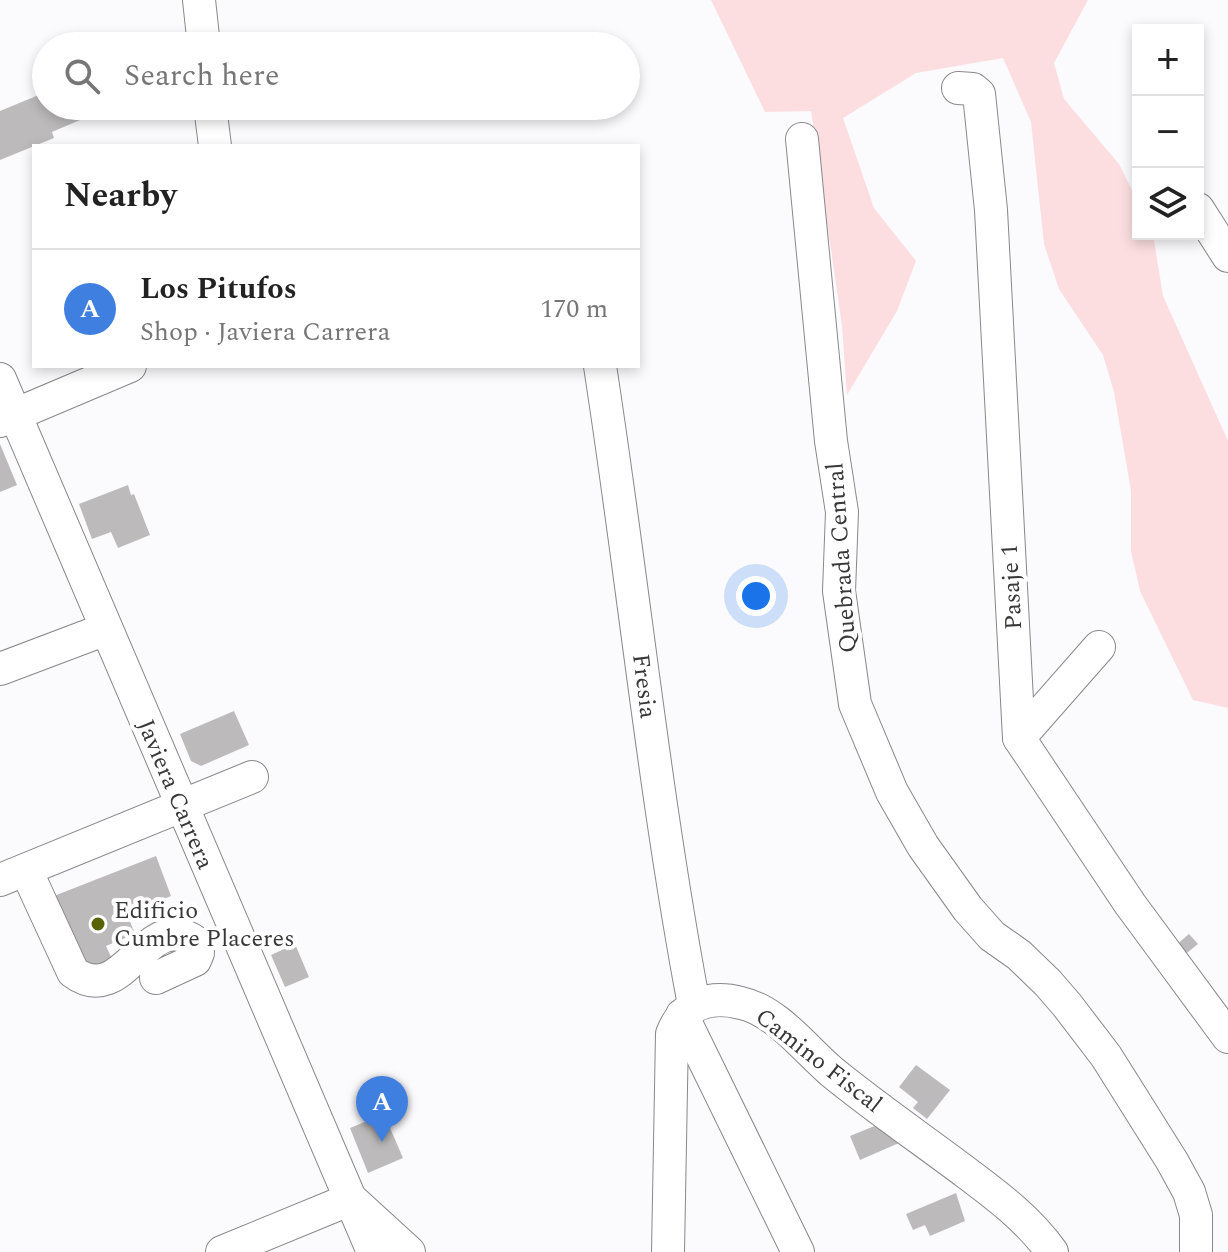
<!DOCTYPE html>
<html lang="en">
<head>
<meta charset="utf-8">
<style>
	:root { --surface:#fff; --page:#f2f2f2; --text:#222; --muted:#767676; --line:#e0e0e0; --accent:#d93025 }
	body { margin:0; font-family:Spectral,serif; background:var(--page); color:var(--text) }
	.controls { position:absolute; right:24px; top:24px; display:grid; overflow:hidden; border-radius:0px; box-shadow:0 4px 12px #0003 }
	.controls button { width:72px; height:72px; display:grid; place-items:center; padding:0; border:0; border-bottom:2px solid var(--line); background:var(--surface); color:var(--text); font:40px sans-serif }
	.you { position:absolute; left:756px; top:596px; width:28px; height:28px; margin:-20px; border:6px solid #fff; border-radius:50%; background:#1a73e8; box-shadow:0 0 0 12px #1a73e833 }
	.badge { display:grid; place-items:center; width:52px; height:52px; border-radius:50%; background:var(--accent); color:#fff; font-size:26px; font-weight:700 }
	.pin { position:absolute; translate:-50% -66px; filter:drop-shadow(0 2px 4px #0008) }
	.pin::after { content:''; position:absolute; top:42px; width:28px; height:24px; background:inherit; clip-path:polygon(0 0,100% 0,50% 100%) }
	.list { margin:0; padding:0; list-style:none }
	h2 { display:flex; justify-content:space-between; align-items:center; height:104px; margin:0; padding:0 32px; font-size:34px }
	h2 small { font-size:26px; font-weight:400; color:var(--muted) }
	.list li { display:grid; grid-template-columns:52px 1fr auto; gap:24px; align-items:center; box-sizing:border-box; height:120px; padding:0 32px; border-top:2px solid var(--line) }
	.list b { display:block; font-size:30px; white-space:nowrap }
	.list p { margin:0; font-size:26px; white-space:nowrap; color:var(--muted) }
	.list em { font-size:26px; font-style:normal; color:var(--muted) }
	.icon { flex:none; width:44px; height:44px; fill:none; stroke:currentColor; stroke-width:2; stroke-linecap:round; stroke-linejoin:round }
	.map { position:relative; flex:none; width:1228px; height:1252px; overflow:hidden }
	.search { position:absolute; background:var(--surface); box-shadow:0 4px 12px #0003; left:32px; top:32px; width:608px; height:88px; display:flex; align-items:center; gap:20px; box-sizing:border-box; padding:0 28px; border-radius:44px; color:var(--muted); font-size:30px }
	.panel { position:absolute; background:var(--surface); box-shadow:0 4px 12px #0003; left:32px; top:144px; width:608px; height:224px; border-radius:0px }
	.map>svg:first-child { display:block }
	.green { fill:#fcdee0 }
	.building { fill:#bdbabc }
	.lines { fill:none; stroke-linecap:round; stroke-linejoin:round }
	.minor-casing { stroke:#89878a; stroke-width:34 }
	.minor { stroke:#fff; stroke-width:32 }
	.poi-dot { fill:#586200; stroke:#fff; stroke-width:3 }
	.labels { text-anchor:middle; stroke-width:8; stroke-linejoin:round; paint-order:stroke }
	.street-label { font-size:24px; fill:#383739; stroke:#fff }
	.poi-label { font-size:24px; fill:#383739; stroke:#fff; text-anchor:start }
</style>
</head>
<body>
<div class="map">
<svg width="1228" height="1252" viewBox="0 0 1228 1252">
	<rect width="100%" height="100%" fill="#fbfafd"/>
	<polygon class="green" points="711,0 1088,0 1054,63 1064,99 1119,164 1138,202 1138,234 1153,234 1163,296 1228,441 1228,708 1193,700 1140,591 1131,551 1131,491 1114,392 1103,355 1059,289 1044,244 1031,122 1003,58 916,73 843,118 874,208 916,261 897,311 847,395 842,326 811,111 765,112"/>
	<g class="building">
		<polygon points="46,92 46,106 91,106 94,114 52,132 54,138 0,160 0,111"/>
		<polygon points="0,444 17,485 0,492"/>
		<polygon points="128,485 131,495 134,494 150,535 118,548 111,532 92,539 79,504"/>
		<polygon points="234,711 249,745 201,766 191,761 180,734"/>
		<polygon points="156,856 171,896 127,914 135,934 106,946 114,963 85,974 54,896"/>
		<polygon points="1189,934 1198,944 1183,956 1175,946"/>
		<polygon points="295,944 309,977 285,987 271,955"/>
		<polygon points="916,1065 950,1090 927,1119 913,1108 918,1102 899,1087"/>
		<polygon points="384,1114 403,1158 368,1173 350,1128"/>
		<polygon points="877,1125 899,1143 860,1160 850,1136"/>
		<polygon points="956,1193 965,1221 930,1236 925,1225 913,1230 906,1214"/>
	</g>
	<g class="lines">
		<g class="minor-casing">
			<g id="minor">
				<polyline points="199,0 204,46"/>
				<polyline points="958,88 973,89 979,94 991,210 1019,738 1130,904 1228,1037"/>
				<polyline points="210,106 215,146"/>
				<polyline points="802,139 831,441 842,512 839,591 855,704 892,792 923,846 968,909 992,936 1019,955 1048,983 1067,1005 1106,1056 1172,1161 1189,1192 1196,1215 1196,1252"/>
				<polyline points="1198,209 1228,256"/>
				<path d="M600,366c33,213 54,427 94,639"/>
				<polyline points="0,379 373,1252"/>
				<polyline points="0,421 130,366"/>
				<polyline points="0,669 106,629"/>
				<polyline points="1019,738 1099,647"/>
				<path d="M26,870l47,102c52,39 73,-68 124,-29l1,10 -3,7 -39,18"/>
				<polyline points="0,880 252,777"/>
				<polyline points="682,1015 798,1252"/>
				<polyline points="222,1252 351,1199 409,1252"/>
				<path d="M668,1252l4,-218c12,-31 38,-39 69,-31 36,8 64,46 91,69 44,36 91,68 136,102 32,24 61,46 84,78"/>
			</g>
		</g>
		<use href="#minor" class="minor"/>
	</g>
	<circle class="poi-dot" cx="98" cy="924" r="8"/>
	<g class="labels">
		<g class="street-label">
			<text transform="translate(841 558) rotate(-94)" y="8">Quebrada Central</text>
			<text transform="translate(1011 587) rotate(-93)" y="8">Pasaje 1</text>
			<text transform="translate(645 686) rotate(83)" y="8">Fresia</text>
			<text transform="translate(176 794) rotate(67)" y="8">Javiera Carrera</text>
			<text transform="translate(819 1060) rotate(38)" y="8">Camino Fiscal</text>
		</g>
		<g class="poi-label">
			<text x="114" y="918">Edificio<tspan x="114" dy="28">Cumbre Placeres</tspan></text>
		</g>
	</g>
</svg>
<div class="controls">
<button>+</button>
<button>−</button>
<button><svg class="icon" aria-label="layers" viewBox="0 0 24 24"><path d="M12 4l9 5-9 5-9-5zM3 14l9 5 9-5"/></svg></button>
</div>
<div class="you"></div>
<div class="pin badge" style="left:382px;top:1142px;background:#3f7fe0">A</div>
<div class="search"><svg class="icon" aria-label="search" viewBox="0 0 24 24"><circle cx="10" cy="10" r="6"/><path d="M15 15l6 6"/></svg>Search here</div>
<section class="panel">
<h2>Nearby<small></small></h2>
<ul class="list">
<li><span class="badge" style="background:#3f7fe0">A</span><div><b>Los Pitufos</b><p>Shop · Javiera Carrera</p></div><em>170 m</em></li>
</ul>
</section>
</div>
</body>
</html>
